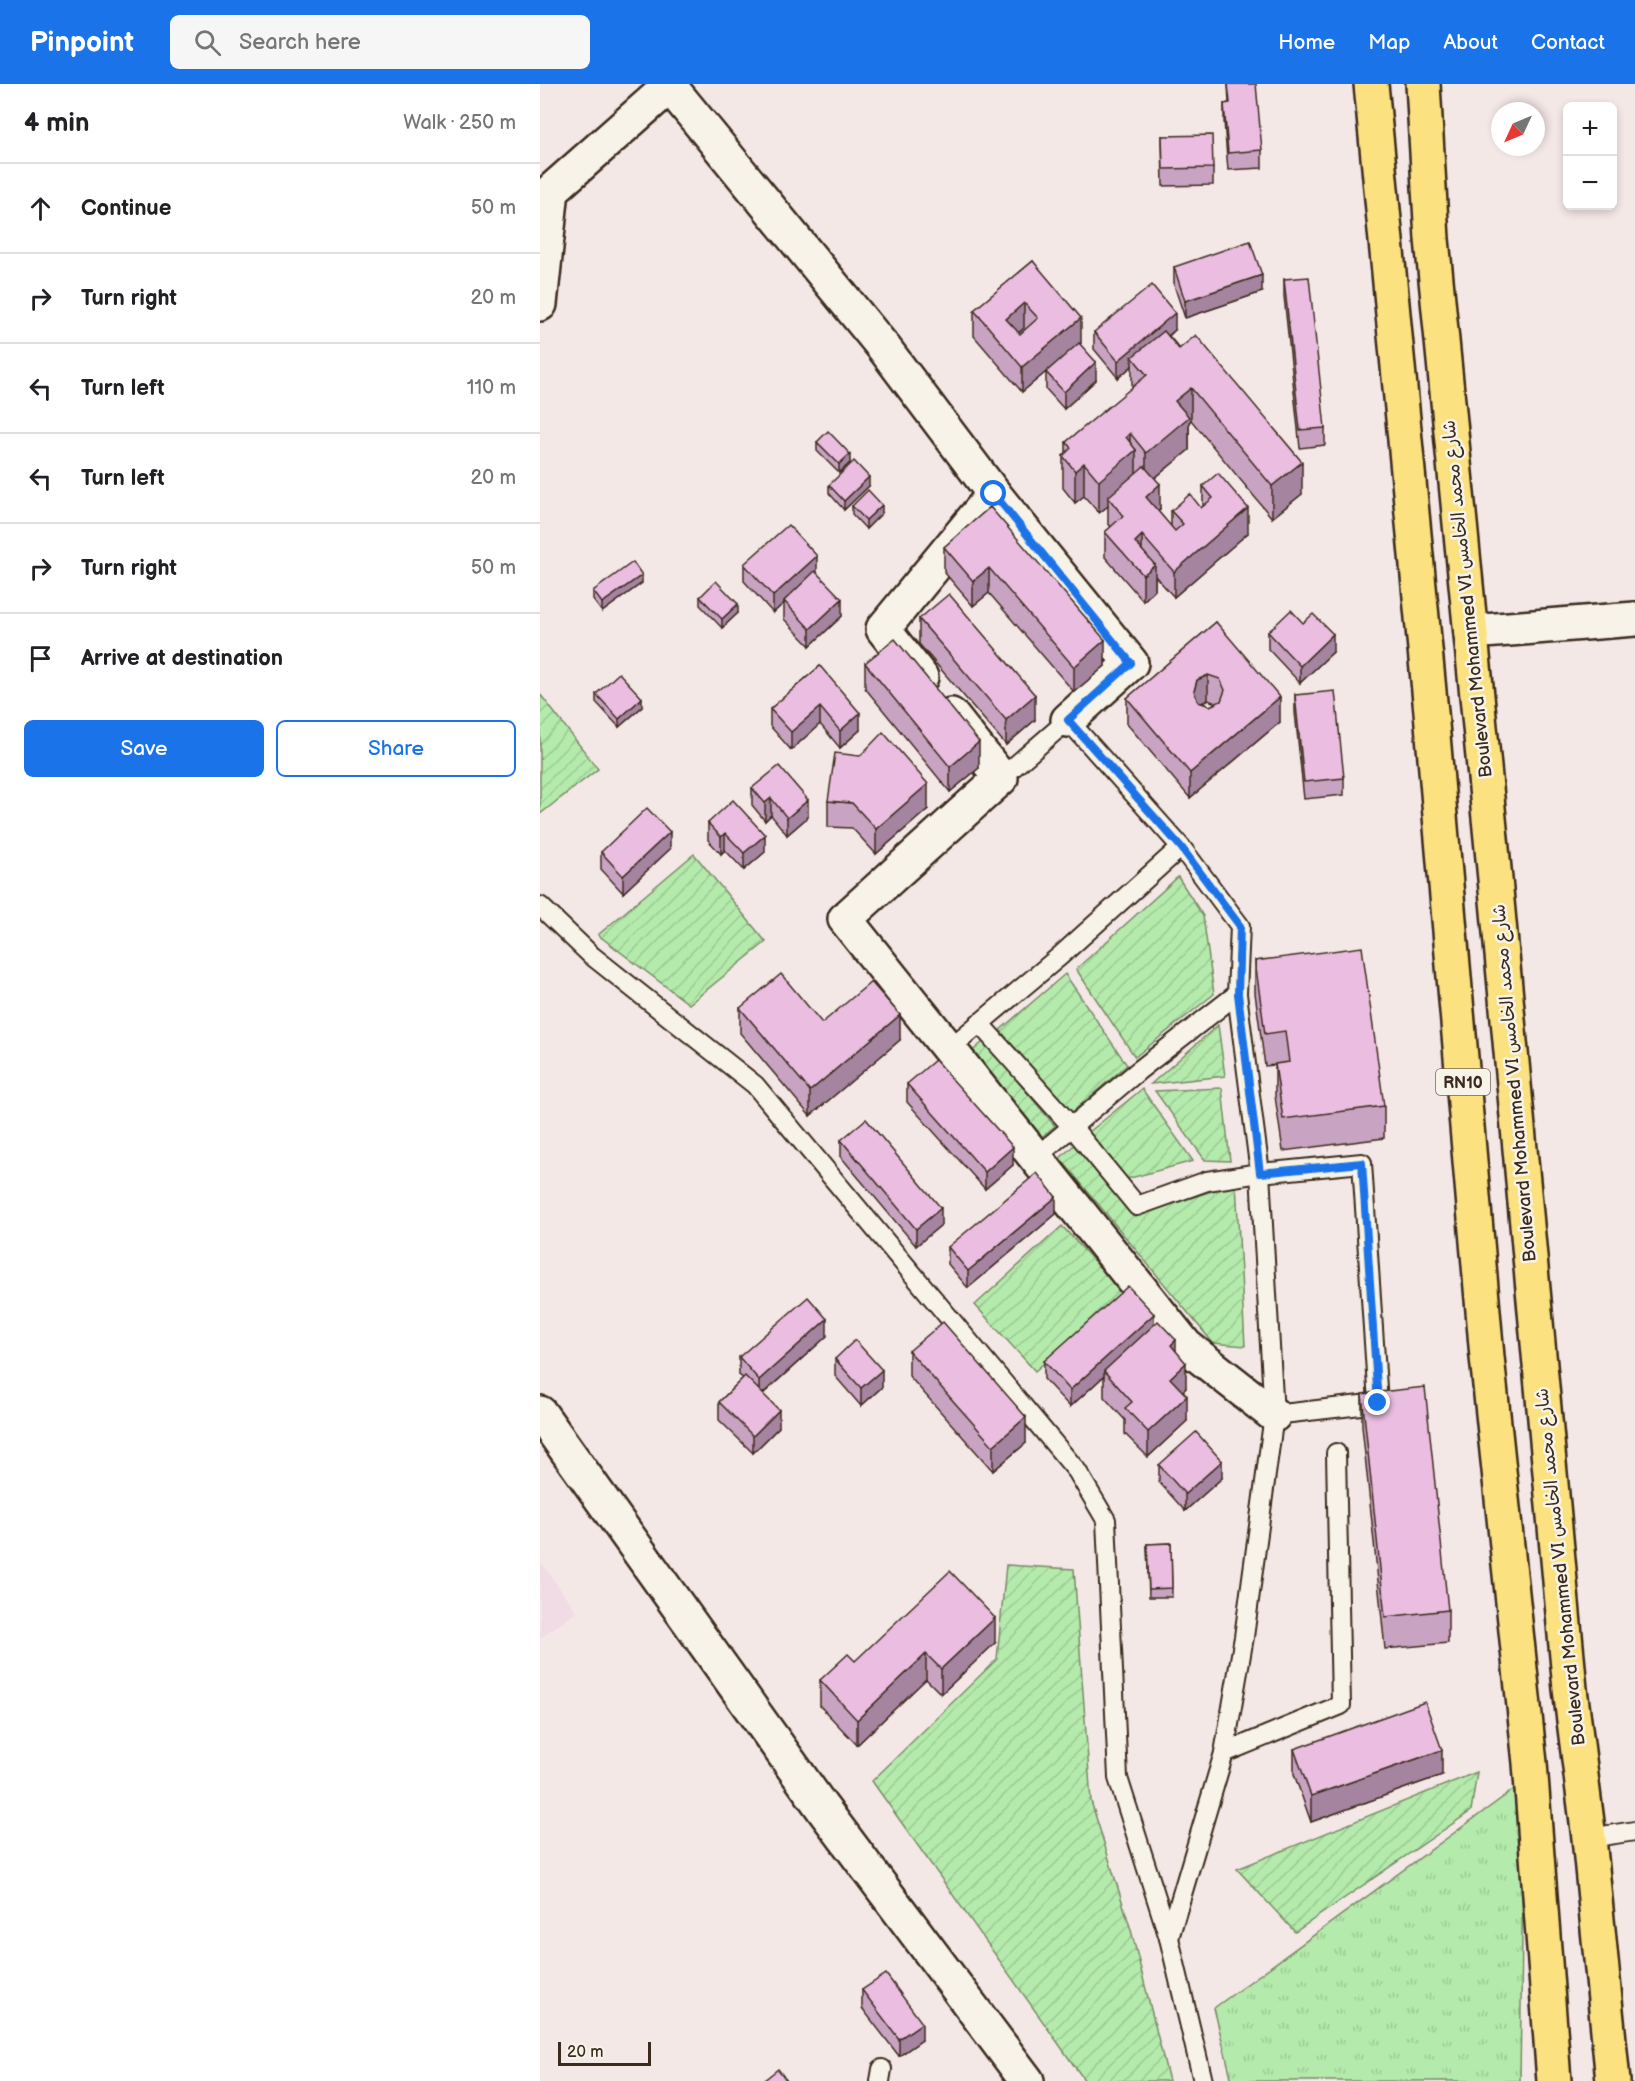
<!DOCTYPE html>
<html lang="en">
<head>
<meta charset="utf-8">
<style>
	:root { --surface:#fff; --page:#f6f6f6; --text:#202124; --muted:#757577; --line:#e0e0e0; --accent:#1a73e8 }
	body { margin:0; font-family:"Balsamiq Sans","Playpen Sans Arabic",sans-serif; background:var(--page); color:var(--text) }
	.controls { position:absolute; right:18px; top:18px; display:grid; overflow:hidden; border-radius:9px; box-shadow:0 3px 9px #0003 }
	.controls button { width:54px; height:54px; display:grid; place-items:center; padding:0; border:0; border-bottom:2px solid var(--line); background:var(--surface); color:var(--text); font:30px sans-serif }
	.compass { position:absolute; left:951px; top:18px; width:54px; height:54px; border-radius:50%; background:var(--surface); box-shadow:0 3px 9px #0003; rotate:226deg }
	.scale { position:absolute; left:18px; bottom:15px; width:93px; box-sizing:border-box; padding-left:6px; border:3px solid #3b2a1e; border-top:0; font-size:16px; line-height:21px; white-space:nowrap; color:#3b2a1e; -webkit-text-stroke:4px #f7f3e8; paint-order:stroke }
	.stop { position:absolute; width:18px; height:18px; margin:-14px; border:4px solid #1a73e8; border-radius:50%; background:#fff }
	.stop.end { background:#1a73e8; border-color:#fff; box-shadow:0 2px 6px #0008 }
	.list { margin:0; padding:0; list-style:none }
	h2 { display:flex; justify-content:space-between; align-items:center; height:78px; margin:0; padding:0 24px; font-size:26px }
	h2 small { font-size:20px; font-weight:400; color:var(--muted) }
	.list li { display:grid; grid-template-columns:39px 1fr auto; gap:18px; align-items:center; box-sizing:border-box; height:90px; padding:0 24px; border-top:2px solid var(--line) }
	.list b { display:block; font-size:22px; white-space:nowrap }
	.list em { font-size:20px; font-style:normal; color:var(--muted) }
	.actions { display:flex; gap:12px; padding:18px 24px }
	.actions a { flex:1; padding:14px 0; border:2px solid var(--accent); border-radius:9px; text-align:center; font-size:21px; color:var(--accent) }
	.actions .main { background:var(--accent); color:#fff }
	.icon { flex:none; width:33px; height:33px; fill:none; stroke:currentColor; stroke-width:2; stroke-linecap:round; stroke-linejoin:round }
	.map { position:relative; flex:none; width:1095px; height:1997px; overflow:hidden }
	header { display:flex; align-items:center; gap:36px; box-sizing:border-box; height:84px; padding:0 30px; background:var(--accent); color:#fff }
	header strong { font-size:28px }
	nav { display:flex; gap:33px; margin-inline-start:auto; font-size:21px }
	.search { width:420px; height:54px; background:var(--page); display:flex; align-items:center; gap:15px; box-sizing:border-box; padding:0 21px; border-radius:9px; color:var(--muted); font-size:22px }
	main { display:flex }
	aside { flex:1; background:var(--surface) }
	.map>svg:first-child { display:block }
	.built { fill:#f1dbe5 }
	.park { fill:url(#park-tufts); stroke:#788a65; stroke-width:1.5 }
	.garden { fill:url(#garden-furrows); stroke:#788a65; stroke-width:1.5 }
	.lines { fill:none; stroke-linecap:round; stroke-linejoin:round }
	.service-casing { stroke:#3b2a1e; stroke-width:22 }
	.minor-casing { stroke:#3b2a1e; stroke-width:38 }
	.primary-casing { stroke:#3b2a1e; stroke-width:38 }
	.service { stroke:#f7f3e8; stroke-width:18 }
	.minor { stroke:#f7f3e8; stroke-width:33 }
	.primary { stroke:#fbe180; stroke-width:33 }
	.wall { fill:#c9a3c2; stroke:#3b2a1e; stroke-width:1.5; fill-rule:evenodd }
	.shaded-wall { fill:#a4849e; stroke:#3b2a1e; stroke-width:1.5 }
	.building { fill:#eabde1; stroke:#3b2a1e; stroke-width:1.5; fill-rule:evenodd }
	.route { stroke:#1a73e8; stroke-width:8 }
	.labels { text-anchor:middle; stroke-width:5; stroke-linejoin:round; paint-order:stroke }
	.shield { fill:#f7f3e8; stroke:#73665b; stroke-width:1.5 }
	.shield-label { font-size:16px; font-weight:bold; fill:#3b2a1e }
	.street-label { font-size:18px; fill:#3b2a1e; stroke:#f7f3e8 }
</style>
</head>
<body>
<header>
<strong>Pinpoint</strong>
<div class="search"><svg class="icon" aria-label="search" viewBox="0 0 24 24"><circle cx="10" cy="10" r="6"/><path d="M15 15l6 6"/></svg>Search here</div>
<nav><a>Home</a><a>Map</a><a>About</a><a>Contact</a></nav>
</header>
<main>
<aside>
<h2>4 min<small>Walk · 250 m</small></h2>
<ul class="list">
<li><svg class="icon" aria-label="ahead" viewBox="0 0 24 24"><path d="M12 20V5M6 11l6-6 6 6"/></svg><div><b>Continue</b></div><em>50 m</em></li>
<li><svg class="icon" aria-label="right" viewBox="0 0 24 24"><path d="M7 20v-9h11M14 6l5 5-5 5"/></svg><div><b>Turn right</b></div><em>20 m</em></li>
<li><svg class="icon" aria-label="left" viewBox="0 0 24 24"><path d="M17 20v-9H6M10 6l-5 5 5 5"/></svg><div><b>Turn left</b></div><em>110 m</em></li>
<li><svg class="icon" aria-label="left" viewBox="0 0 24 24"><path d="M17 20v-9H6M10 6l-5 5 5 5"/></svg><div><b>Turn left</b></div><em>20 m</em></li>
<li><svg class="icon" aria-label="right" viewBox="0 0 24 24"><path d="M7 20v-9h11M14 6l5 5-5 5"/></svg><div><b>Turn right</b></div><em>50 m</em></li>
<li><svg class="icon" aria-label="arrive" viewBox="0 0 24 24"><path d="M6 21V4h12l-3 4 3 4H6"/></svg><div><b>Arrive at destination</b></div></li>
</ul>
<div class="actions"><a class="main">Save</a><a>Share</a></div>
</aside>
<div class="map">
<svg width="1095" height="1997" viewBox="0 0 1095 1997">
	<defs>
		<pattern id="park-tufts" width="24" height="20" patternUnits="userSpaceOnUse" patternTransform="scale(1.5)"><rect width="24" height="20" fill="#b4eaac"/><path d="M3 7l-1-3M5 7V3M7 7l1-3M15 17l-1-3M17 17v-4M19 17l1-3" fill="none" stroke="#9cc994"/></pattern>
		<pattern id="garden-furrows" width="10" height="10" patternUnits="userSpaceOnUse" patternTransform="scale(1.5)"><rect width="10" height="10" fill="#b4eaac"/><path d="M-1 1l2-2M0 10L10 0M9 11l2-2" fill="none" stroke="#9cc994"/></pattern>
	</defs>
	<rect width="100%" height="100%" fill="#f4e8e7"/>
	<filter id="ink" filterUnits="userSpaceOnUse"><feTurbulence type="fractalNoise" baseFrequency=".0167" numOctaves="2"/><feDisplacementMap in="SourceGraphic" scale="12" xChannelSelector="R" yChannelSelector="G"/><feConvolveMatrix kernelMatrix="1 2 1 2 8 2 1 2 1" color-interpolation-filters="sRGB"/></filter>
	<g filter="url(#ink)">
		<polygon class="built" points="0,1477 37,1528 0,1554"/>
		<polygon class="park" points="984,1698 980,1997 692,1997 674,1924"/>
		<g class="garden">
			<polygon points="0,610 58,685 0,730"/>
			<polygon points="154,770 226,858 149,920 58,851"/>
			<polygon points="638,793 663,832 674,910 595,973 536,885"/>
			<polygon points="525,890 587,981 530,1030 460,946"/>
			<polygon points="678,941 685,992 611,1000"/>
			<polygon points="444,957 515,1042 498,1056 428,971"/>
			<polygon points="682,1004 690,1077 665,1076 615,1007"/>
			<polygon points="602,1005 653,1077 587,1095 549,1048"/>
			<polygon points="534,1061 594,1133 696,1099 705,1262 673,1259 520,1074"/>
			<polygon points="522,1142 583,1209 495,1287 435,1221"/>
			<polygon points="466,1481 534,1485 551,1717 591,1846 629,1997 545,1997 332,1697 457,1575"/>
			<polygon points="937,1688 931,1727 755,1848 697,1785"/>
		</g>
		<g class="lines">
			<g class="service-casing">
				<g id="service">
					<polyline points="461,694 528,636 641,763 700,842 697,910 720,1089 734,1331 704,1553 684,1669 629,1854"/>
					<polyline points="0,822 51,871 215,1001 537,1387 566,1436 578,1694 629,1854 663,1997"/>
					<polyline points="439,939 533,1044 597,1122 667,1097 720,1089 822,1079 838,1319 734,1331"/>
					<polyline points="409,965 520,872 641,763"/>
					<polyline points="495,1074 598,987 697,910"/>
					<polyline points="684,1669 801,1621 796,1369"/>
					<polyline points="1049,1754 1095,1747"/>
					<polyline points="340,1997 342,1985"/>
				</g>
			</g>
			<g class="minor-casing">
				<g id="minor">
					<polyline points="128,0 344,264 454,410 343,545 381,593"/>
					<polyline points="0,220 12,106 132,0"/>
					<polyline points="454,410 591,579 528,636"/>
					<polyline points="931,548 1095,535"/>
					<polyline points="411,631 461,694 305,835 646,1262 734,1331"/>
					<polyline points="0,1329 283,1725 487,1997"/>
				</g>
			</g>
			<g class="primary-casing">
				<g id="primary">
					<polyline points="831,0 891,628 947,1273 990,1679 1014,1997"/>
					<polyline points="883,0 892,155 955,795 1030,1605 1049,1754 1073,1997"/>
				</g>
			</g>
			<use href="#service" class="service"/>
			<use href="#minor" class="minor"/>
			<use href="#primary" class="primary"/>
		</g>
		<g class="wall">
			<polygon points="688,0 722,66 722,84 688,86 684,37 684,20 689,19"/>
			<polygon points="622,52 673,84 673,101 623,102"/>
			<polygon points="493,177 541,259 540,260 556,296 524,325 506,305 506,288 482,308 434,252 434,226"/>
			<polygon points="634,183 722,208 645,234 634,201"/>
			<polygon points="744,195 785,344 785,361 760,364 744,212"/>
			<polygon points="635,246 629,252 762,410 732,434 651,336 649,338 649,366 615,394 620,425 618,427 631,443 631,427 661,424 663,422 663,402 708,449 634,513 615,492 615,506 603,517 565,473 565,448 571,443 568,439 568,422 559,429 544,412 535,419 523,404 523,372 526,369 526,358 592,304 592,282 578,294 554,265 554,248"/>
			<polygon points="277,358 310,379 299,389 277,367"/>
			<polygon points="289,401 329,402 304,426 289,409"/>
			<polygon points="312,422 342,429 326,445 312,430"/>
			<polygon points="450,423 565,582 534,608 449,509 433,522 404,488 404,463"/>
			<polygon points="204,480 277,489 302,532 270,562 244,535 244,519 233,529 204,497"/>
			<polygon points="102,499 62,528 53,516 53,507"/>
			<polygon points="160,513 198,529 182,544 160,521"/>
			<polygon points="379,535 495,636 466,661 379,560"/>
			<path d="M676,538l64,100 -90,76 -63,-74v-26zM668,616l8,3 -6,3 -8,-3z"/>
			<polygon points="728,548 793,568 760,599 728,565"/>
			<polygon points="325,579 439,684 410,708 325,604"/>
			<polygon points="280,582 320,646 300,664 280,640 251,666 230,642 230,625"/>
			<polygon points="56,610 102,623 79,643 56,618"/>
			<polygon points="755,611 804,694 804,711 764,715 755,628"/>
			<polygon points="212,704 268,733 247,751 231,731 225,737 212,721"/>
			<polygon points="288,717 388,725 336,770 312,744 288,743"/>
			<polygon points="168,739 225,768 204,786 185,766 181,770 168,756"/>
			<polygon points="130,765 83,809 61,785 61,768"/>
			<polygon points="715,877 844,1022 844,1054 743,1067 735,1012 735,981 725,982 715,909"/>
			<polygon points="200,924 282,939 360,956 270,1032 200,949"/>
			<polygon points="367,1000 473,1081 445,1105 367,1018"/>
			<polygon points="301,1056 401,1141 376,1162 301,1073"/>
			<polygon points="516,1130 428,1204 408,1180 408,1163"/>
			<polygon points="614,1241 636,1267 646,1304 643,1307 647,1337 608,1373 585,1350 585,1336 564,1313 564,1292 530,1323 504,1295 504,1277"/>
			<polygon points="287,1252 223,1310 239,1343 213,1369 179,1336 179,1318 203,1294 199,1291 199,1273"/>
			<polygon points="369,1267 486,1359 453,1387 369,1292"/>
			<polygon points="295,1275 342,1303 321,1322 295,1292"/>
			<polygon points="822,1310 908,1526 908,1559 845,1565 822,1342"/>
			<polygon points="619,1381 682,1394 645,1427 619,1398"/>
			<polygon points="631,1459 632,1513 609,1513 607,1460"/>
			<polygon points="455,1559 401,1610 386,1595 317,1661 280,1622 280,1596 315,1577"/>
			<polygon points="754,1665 902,1691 771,1738 754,1690"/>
			<polygon points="322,1906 382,1956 359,1972 322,1924"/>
		</g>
		<g class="shaded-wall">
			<polygon points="722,191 722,208 645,234 645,217"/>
			<polygon points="484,219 484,244 466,260 466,235"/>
			<polygon points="635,229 635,246 597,278 592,273 592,282 578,294 578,277"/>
			<polygon points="541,234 541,259 482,308 482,283"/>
			<polygon points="556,278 556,296 524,325 524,308"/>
			<polygon points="651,304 651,336 649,338 649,366 606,401 606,369 635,317"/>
			<polygon points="590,349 590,371 596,366 596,398 568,413 568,422 559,429 559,397 586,353"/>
			<polygon points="310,370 310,379 299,389 299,380"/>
			<polygon points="762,378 762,410 732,434 732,402"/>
			<polygon points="544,379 544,412 535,419 535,387"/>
			<polygon points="329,393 329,402 304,426 304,417"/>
			<polygon points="620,400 620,425 606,438 606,413"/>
			<polygon points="342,421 342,429 326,445 326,436"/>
			<polygon points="708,424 708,449 634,513 634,488"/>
			<polygon points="602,451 602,477 595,458"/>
			<polygon points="277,472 277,489 244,517 244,519 233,529 233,512"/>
			<polygon points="615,481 615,506 603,517 603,491"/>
			<polygon points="449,484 449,509 433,522 433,497"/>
			<polygon points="102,491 102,499 62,528 62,519"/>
			<polygon points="302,515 302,532 270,562 270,545"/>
			<polygon points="198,520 198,529 182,544 182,535"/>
			<polygon points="793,550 793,568 760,599 760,582"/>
			<polygon points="565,556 565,582 534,608 534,583"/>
			<polygon points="668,591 668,616 657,621 654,607 657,596"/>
			<polygon points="495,611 495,636 466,661 466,636"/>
			<polygon points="740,613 740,638 650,714 650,689"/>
			<polygon points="102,614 102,623 79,643 79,635"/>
			<polygon points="280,623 280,640 251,666 251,648"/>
			<polygon points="320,629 320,646 300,664 300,647"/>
			<polygon points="439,658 439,684 410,708 410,683"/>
			<polygon points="388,700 388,725 336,770 336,745"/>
			<polygon points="231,714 231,731 225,737 225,719"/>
			<polygon points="268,716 268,733 247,751 247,734"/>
			<polygon points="130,748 130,765 83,809 83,792"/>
			<polygon points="185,749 185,766 181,770 181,753"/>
			<polygon points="225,751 225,768 204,786 204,769"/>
			<polygon points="360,931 360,956 270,1032 270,1007"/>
			<polygon points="473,1063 473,1081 445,1105 445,1088"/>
			<polygon points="516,1113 516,1130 428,1204 428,1187"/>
			<polygon points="401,1124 401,1141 376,1162 376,1145"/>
			<polygon points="614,1230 614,1247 564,1287 564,1292 530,1323 530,1306"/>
			<polygon points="287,1235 287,1252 219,1313 219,1296"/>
			<polygon points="636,1256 636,1281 631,1261"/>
			<polygon points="646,1279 646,1304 630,1319 630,1294"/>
			<polygon points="342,1286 342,1303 321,1322 321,1304"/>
			<polygon points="647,1312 647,1337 608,1373 608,1348"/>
			<polygon points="239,1326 239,1343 213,1369 213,1352"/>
			<polygon points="486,1333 486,1359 453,1387 453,1362"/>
			<polygon points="682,1377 682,1394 645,1427 645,1410"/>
			<polygon points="455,1534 455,1559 401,1610 401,1585"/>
			<polygon points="386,1570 386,1595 317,1661 317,1636"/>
			<polygon points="902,1666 902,1691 771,1738 771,1712"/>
			<polygon points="382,1939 382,1956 359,1972 359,1955"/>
		</g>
		<g class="building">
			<polygon points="688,0 716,0 722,66 688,69 684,20 690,19"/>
			<polygon points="672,51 673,84 623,85 622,52"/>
			<polygon points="710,157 722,191 645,217 634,183"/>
			<path d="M493,177l48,57 -59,49 -48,-57zM484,219l14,15 -18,16 -14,-15z"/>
			<polygon points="769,193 785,344 760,346 744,195"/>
			<polygon points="612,201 635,229 578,277 554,248"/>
			<polygon points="624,247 639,265 656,251 762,378 732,402 651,304 635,317 649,333 606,369 590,349 586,353 596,366 559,397 544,379 535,387 523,372 531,364 526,358 607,291 592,273"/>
			<polygon points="539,259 556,278 524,308 506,288"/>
			<polygon points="288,347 310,370 299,380 277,358"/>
			<polygon points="314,377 329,393 304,417 289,401"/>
			<polygon points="604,382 620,400 606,413 635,447 643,440 631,427 650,410 661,424 673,414 663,402 678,389 708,424 634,488 602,451 595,458 615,481 603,491 565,448 583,432 568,413"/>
			<polygon points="328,406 342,421 326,436 312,422"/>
			<polygon points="450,423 565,556 534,583 449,484 433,497 404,463"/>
			<polygon points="248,441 277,472 233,512 204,480"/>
			<polygon points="93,478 102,491 62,519 53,507"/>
			<polygon points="275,487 302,515 270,545 244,517"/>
			<polygon points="176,497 198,520 182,535 160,513"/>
			<polygon points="409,510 495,611 466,636 379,535"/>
			<polygon points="751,526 763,539 773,530 793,550 760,582 728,548"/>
			<path d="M676,538l64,75 -90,76 -63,-75zM668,591l12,4 5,11 -4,11 -11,5 -12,-4 -4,-11 3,-11z"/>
			<polygon points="355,555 439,658 410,683 325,579"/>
			<polygon points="280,582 320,629 300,647 280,623 251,648 230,625"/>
			<polygon points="79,589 102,614 79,635 56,610"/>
			<polygon points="795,607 804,694 764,698 755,611"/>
			<polygon points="343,648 388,700 336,745 312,719 288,717 295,669 320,672"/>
			<polygon points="239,682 268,716 247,734 231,714 225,719 212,704"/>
			<polygon points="193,716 225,751 204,769 185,749 181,753 168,739"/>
			<polygon points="107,724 130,748 83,792 61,768"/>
			<polygon points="822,863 844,1022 743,1035 735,980 749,978 745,947 725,950 715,877"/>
			<polygon points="241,890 282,939 331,898 360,931 270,1007 200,924"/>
			<polygon points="395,976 473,1063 445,1088 367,1000"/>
			<polygon points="326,1035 401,1124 376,1145 301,1056"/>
			<polygon points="497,1089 516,1113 428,1187 408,1163"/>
			<polygon points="588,1202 614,1230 530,1306 504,1277"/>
			<polygon points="268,1213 287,1235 219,1296 199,1273"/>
			<polygon points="618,1237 636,1256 631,1261 646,1279 630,1294 647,1312 608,1348 585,1324 592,1318 564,1287"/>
			<polygon points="403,1238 486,1333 453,1362 369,1267"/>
			<polygon points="315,1256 342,1286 321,1304 295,1275"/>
			<polygon points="205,1292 239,1326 213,1352 179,1318"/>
			<polygon points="885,1303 908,1526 845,1533 822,1310"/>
			<polygon points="656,1348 682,1377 645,1410 619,1381"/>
			<polygon points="631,1459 632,1504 609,1505 607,1460"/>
			<polygon points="410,1487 455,1534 401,1585 386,1570 317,1636 280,1596 308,1570 315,1577"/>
			<polygon points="885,1618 902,1666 771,1712 754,1665"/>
			<polygon points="346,1890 382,1939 359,1955 322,1906"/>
			<polygon points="238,1985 247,1997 223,1997"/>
		</g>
	</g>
	<g class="lines" filter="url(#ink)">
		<polyline class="route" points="454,410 591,579 528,636 641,763 700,842 698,910 720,1089 822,1079 838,1319"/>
	</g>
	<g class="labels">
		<rect class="shield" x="896" y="985" width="54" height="26" rx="4.5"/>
		<g class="shield-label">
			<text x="923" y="1004">RN10</text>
		</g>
		<g class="street-label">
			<text transform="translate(927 515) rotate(-96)" y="6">Boulevard Mohammed VI شارع محمد الخامس</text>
			<text transform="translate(974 999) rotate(-95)" y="6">Boulevard Mohammed VI شارع محمد الخامس</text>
			<text transform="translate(1020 1483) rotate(-96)" y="6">Boulevard Mohammed VI شارع محمد الخامس</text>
		</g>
	</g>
</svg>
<div class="controls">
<button>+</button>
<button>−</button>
</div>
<svg class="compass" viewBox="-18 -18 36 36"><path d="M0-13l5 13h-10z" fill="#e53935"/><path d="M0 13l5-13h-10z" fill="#757577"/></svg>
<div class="scale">20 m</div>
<div class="stop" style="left:454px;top:410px"></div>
<div class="stop end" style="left:838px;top:1319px"></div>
</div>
</main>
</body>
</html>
